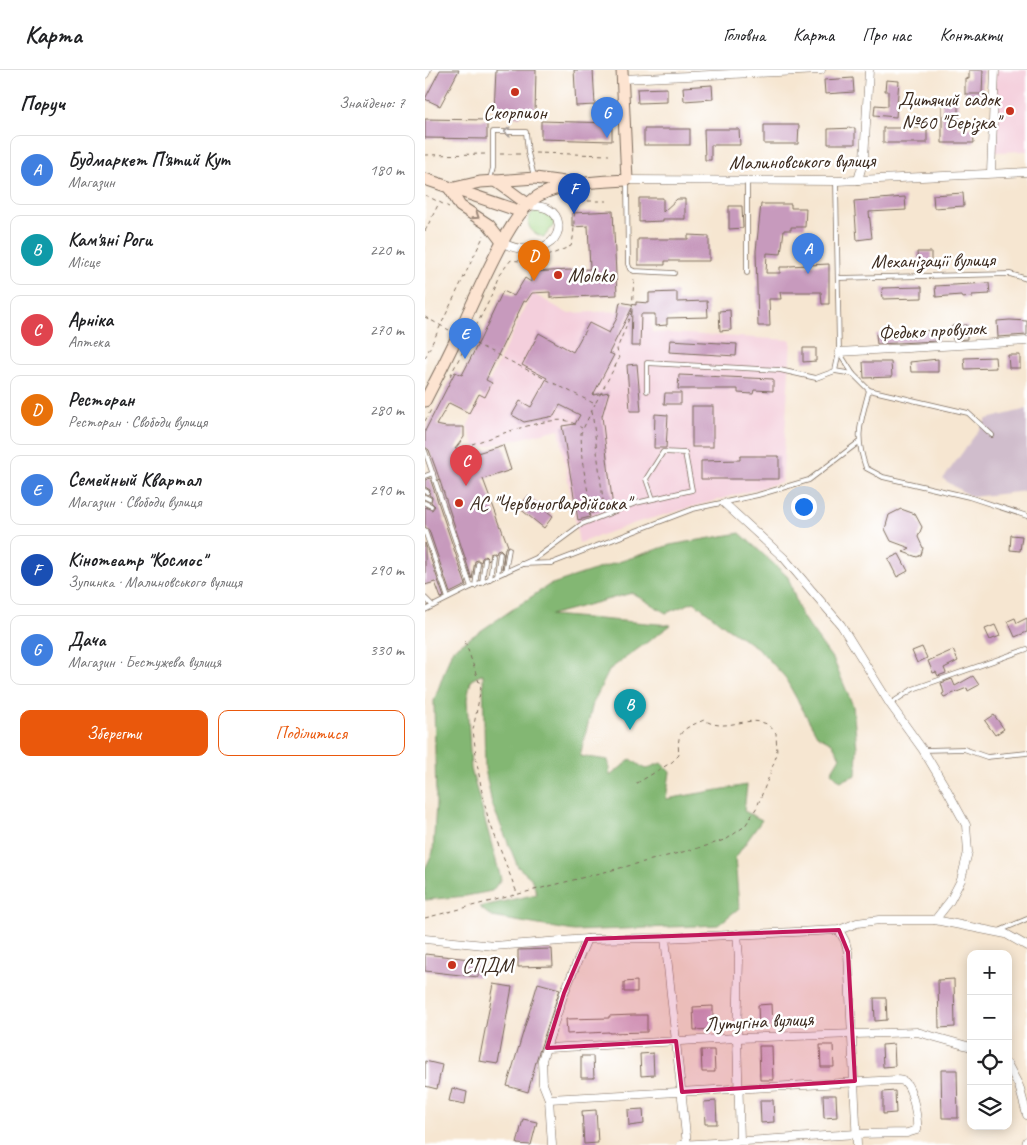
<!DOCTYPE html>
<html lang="uk">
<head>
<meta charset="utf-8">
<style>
	:root { --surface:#fff; --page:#f2f2f2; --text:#202124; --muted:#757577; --line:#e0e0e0; --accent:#ea580c }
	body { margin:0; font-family:Caveat,sans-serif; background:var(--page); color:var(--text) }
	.controls { position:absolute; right:15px; bottom:15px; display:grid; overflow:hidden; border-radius:10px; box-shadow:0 2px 12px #0003 }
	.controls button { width:45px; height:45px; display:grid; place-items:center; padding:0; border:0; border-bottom:1px solid var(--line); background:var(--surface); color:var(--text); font:25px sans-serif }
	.you { position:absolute; left:378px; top:436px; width:18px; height:18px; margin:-12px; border:4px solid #fff; border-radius:50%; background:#1a73e8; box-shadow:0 0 0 8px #1a73e833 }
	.badge { display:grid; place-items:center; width:32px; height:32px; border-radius:50%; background:var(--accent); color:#fff; font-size:16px; font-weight:700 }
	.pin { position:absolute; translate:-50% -41px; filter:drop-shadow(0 1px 2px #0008) }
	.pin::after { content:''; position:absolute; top:26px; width:18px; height:15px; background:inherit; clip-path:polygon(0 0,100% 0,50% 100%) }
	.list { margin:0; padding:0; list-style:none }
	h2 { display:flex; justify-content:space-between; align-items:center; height:65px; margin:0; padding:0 20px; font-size:21px }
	h2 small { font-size:16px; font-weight:400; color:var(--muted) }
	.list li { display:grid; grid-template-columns:32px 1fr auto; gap:15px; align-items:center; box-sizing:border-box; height:70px; margin:0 10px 10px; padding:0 10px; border:1px solid var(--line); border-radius:10px }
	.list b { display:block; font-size:19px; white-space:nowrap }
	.list p { margin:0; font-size:16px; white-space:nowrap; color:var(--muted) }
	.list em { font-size:16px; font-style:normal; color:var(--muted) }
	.actions { display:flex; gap:10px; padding:15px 20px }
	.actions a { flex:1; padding:11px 0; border:1px solid var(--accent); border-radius:10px; text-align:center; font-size:18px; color:var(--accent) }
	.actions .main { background:var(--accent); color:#fff }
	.icon { flex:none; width:28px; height:28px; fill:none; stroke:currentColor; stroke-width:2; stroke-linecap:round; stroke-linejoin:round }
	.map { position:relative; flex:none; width:602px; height:1075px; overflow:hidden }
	header { display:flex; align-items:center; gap:30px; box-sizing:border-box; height:70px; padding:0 25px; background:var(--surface); border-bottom:1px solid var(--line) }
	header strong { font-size:24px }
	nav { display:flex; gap:28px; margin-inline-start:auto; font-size:18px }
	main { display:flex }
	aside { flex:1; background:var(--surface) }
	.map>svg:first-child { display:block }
	.built { fill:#f4cfdc }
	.industrial { fill:#d0bdcc }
	.green { fill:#a4d686; stroke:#708052 }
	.forest { fill:#83b773; stroke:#5f7048 }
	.building { fill:#c79abd }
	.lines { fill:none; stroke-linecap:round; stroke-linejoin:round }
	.lane-casing { stroke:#7c6c5d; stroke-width:5.5 }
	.street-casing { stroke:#7c6c5d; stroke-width:9 }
	.secondary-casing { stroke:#7c6c5d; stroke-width:13 }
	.path { stroke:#7c6c5d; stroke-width:1; stroke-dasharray:4 4; stroke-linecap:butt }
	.lane { stroke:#fff; stroke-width:4 }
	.street { stroke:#fff; stroke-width:8 }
	.secondary { stroke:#fde4d1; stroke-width:11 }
	.oneway { stroke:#a79f9a }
	.oneway2 { stroke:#9c8778 }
	.marked { fill:#c2185b; fill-opacity:0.2; stroke:#c2185b; stroke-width:4; stroke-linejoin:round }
	.poi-dot { fill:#c8321e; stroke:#fff; stroke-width:2 }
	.labels { text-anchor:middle; stroke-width:5; stroke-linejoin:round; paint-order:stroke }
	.poi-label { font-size:20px; fill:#3b2a1e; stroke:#fff; text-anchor:start }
	.street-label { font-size:20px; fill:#3b2a1e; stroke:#fff }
</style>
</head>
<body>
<header>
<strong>Карта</strong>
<nav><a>Головна</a><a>Карта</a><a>Про нас</a><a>Контакти</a></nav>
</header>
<main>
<aside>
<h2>Поруч<small>Знайдено: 7</small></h2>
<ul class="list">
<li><span class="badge" style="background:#3f7fe0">A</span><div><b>Будмаркет П'ятий Кут</b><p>Магазин</p></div><em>180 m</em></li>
<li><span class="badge" style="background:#0f9aa8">B</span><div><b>Кам'яні Роги</b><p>Місце</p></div><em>220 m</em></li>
<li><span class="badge" style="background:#e0444e">C</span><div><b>Арніка</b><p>Аптека</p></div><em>270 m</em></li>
<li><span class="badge" style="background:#e8710a">D</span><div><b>Ресторан</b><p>Ресторан · Свободи вулиця</p></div><em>280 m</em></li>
<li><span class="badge" style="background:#3f7fe0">E</span><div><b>Семейный Квартал</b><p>Магазин · Свободи вулиця</p></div><em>290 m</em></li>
<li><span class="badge" style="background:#1a4fb4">F</span><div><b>Кінотеатр &quot;Космос&quot;</b><p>Зупинка · Малиновського вулиця</p></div><em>290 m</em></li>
<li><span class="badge" style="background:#3f7fe0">G</span><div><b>Дача</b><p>Магазин · Бестужева вулиця</p></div><em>330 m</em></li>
</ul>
<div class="actions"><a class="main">Зберегти</a><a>Поділитися</a></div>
</aside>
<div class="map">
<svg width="602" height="1075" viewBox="0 0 602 1075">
	<rect width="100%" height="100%" fill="#fff"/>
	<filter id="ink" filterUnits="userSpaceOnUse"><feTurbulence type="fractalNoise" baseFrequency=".02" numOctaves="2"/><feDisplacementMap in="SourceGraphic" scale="10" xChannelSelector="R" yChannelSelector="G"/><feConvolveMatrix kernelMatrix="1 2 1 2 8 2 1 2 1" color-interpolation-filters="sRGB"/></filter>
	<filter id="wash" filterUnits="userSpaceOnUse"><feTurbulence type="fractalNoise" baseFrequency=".0096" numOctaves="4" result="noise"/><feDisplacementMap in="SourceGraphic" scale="20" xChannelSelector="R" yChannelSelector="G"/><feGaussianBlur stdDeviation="1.12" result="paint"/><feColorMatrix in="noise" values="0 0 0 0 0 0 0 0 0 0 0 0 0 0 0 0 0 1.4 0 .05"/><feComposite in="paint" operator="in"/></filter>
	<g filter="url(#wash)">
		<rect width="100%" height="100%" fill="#f6e6d1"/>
		<g class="built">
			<polygon points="570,0 602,0 602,81 566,82"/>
			<polygon points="107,223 142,243 226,240 227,262 366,270 357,412 210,453 154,473 134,359 51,379 42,357"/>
		</g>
		<polygon class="industrial" points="602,339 602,421 546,427 518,409 562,349"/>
		<path class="green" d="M111,140l10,2 8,9 -1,5 -9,11c-14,-3 -23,-17 -8,-27z"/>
		<polygon class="forest" points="315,463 363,507 376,545 409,591 428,636 432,678 431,705 415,711 406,702 415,687 407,673 392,665 359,606 334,579 301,557 269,532 241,543 207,523 125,545 246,555 185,599 168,633 155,686 183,690 185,706 206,689 220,699 236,693 245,702 241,729 322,715 319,741 337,750 310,788 314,838 293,855 149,861 67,847 54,837 112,824 106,808 93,797 67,734 60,699 58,604 46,610 42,629 46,699 76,809 67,821 41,826 0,830 0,799 8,782 11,734 9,631 27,580 124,515 245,475"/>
		<g id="blocks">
			<g class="building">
				<polygon points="15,0 34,0 15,36 0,29"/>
				<polygon points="71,0 111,0 110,44 99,43 94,47 88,47 84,43 69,43"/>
				<polygon points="149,0 168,0 170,35 151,36"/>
				<polygon points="544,0 558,0 557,24 540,24 540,8 544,9"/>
				<polygon points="428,8 429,22 400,24 399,10"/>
				<polygon points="461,10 474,11 471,47 449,45 450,35 463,36 463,21 460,21"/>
				<polygon points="287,15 288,29 259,31 258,17"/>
				<polygon points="242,18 242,32 213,33 212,19"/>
				<polygon points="517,29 533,29 533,58 548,58 549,73 517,73"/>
				<polygon points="0,49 62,50 62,69 0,68"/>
				<polygon points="116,51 187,53 187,71 116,69"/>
				<polygon points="339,55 374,55 373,74 339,74"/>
				<polygon points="430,58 430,74 403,74 403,59"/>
				<rect x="458" y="58" width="44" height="15"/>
				<rect x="219" y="59" width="46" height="16"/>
				<polygon points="279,59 314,59 315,75 286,75 286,90 280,90"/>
				<polygon points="538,123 539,136 509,138 508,125"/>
				<polygon points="480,127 481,140 444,142 447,168 432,170 429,131"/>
				<polygon points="214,128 238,128 238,142 252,129 260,129 260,149 238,149 238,151 214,152"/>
				<polygon points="336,134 366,134 366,138 381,138 380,157 366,157 366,160 359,160 356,184 342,183 341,203 355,203 355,197 364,197 364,196 404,194 404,234 397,234 396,222 355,222 356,229 344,229 345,256 333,256 331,181"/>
				<polygon points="304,136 317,136 318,158 304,159"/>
				<polygon points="188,141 192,225 125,228 125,222 107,223 101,232 99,231 61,310 67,313 60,327 54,324 44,343 24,333 11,355 21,357 39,357 39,367 30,379 47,379 49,384 78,375 86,400 58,409 83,476 80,478 77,499 79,483 75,479 72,480 71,484 68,482 65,483 64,490 60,486 57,488 56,492 53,490 50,491 47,509 12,402 4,380 0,377 0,361 30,302 37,305 56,268 78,221 89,226 100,208 106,212 106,202 165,199 163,156 147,157 147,143"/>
				<polygon points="263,165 284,166 284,191 240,191 240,195 213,195 213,169 263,169"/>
				<polygon points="492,182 506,182 506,195 493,196"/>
				<polygon points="564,213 565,224 547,225 547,227 537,228 536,225 511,227 510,216"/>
				<polygon points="497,217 497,228 458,229 457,218"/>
				<polygon points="252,222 252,232 282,231 283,247 242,248 242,255 230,256 230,244 216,244 215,276 206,276 207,238 184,283 189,285 168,325 184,322 177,346 188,438 164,443 165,447 153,450 137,356 150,354 155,345 135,335 129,346 99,352 87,345 95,331 106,337 122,308 97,295 114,263 148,282 164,253 184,263 192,248 195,232 211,235 211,232 224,233 224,223"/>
				<polygon points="305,240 306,260 295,261 294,241"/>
				<polygon points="585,250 602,251 602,265 573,267 572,251"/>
				<polygon points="542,255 542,269 528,270 527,256"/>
				<polygon points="513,260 513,271 452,274 451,264"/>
				<polygon points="245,270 312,274 311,286 244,282"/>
				<polygon points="378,278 391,278 391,291 378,292"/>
				<polygon points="583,285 595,285 595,298 584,298"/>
				<polygon points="570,287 571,298 540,299 539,288"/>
				<polygon points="513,289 513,302 486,302 485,292"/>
				<polygon points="438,292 466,292 467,307 439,308"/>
				<polygon points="212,294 216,341 205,341 202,295"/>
				<polygon points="254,305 348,309 348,321 329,320 328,324 313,323 313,319 253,319"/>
				<polygon points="240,323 256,323 256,334 239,334"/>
				<rect x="267" y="336" width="21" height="41"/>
				<polygon points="230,344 243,345 241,378 229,378"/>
				<polygon points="315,386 354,386 354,409 276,409 276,391 315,390"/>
				<polygon points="5,408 41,515 25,523 4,460 0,457 0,437 7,440 10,436 6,432 7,427 4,425 5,420 0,417 0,410"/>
				<polygon points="103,426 128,446 119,458 94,438"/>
				<polygon points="476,439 490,444 497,457 493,467 498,478 496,485 492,487 478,482 485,478 466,471 460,459 464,445"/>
				<polygon points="586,465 597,466 595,481 585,480"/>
				<polygon points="0,473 19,527 16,528 10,512 0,515"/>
				<polygon points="474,484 483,501 472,507 463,489"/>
				<polygon points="590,548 592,553 602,548 602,562 590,567 583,551"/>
				<polygon points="570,555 575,566 565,570 560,559"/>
				<polygon points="497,577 502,588 492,593 487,581"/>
				<polygon points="528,580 533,591 519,598 521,603 513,606 511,602 508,603 503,591"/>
				<polygon points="548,606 554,615 543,621 542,618 519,627 517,624 519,623 516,613 527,609 530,616"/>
				<polygon points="569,645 579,659 570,665 560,651"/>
				<polygon points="127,879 128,896 93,897 93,880"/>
				<polygon points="0,884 54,890 53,907 0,901"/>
				<polygon points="529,909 530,957 514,958 513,910"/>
				<polygon points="212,911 212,922 199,922 199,912"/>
				<polygon points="113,913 135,919 112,988 103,1022 82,1016"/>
				<polygon points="69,914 87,917 73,994 54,991"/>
				<polygon points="449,928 461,928 462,950 450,951"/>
				<polygon points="346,934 347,957 334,957 333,935"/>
				<polygon points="288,936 288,959 269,960 268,937"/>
				<polygon points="208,945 222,945 222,962 184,963 184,962 142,964 141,949 184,948 184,946"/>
				<polygon points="469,974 470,996 458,997 457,975"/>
				<polygon points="395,975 408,975 409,997 396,997"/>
				<polygon points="334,976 347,976 348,1010 335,1010"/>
				<polygon points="276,980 289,980 290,1002 277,1002"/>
				<polygon points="228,983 229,1005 216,1006 215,984"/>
				<polygon points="156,986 168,986 169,1008 156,1008"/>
				<polygon points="0,991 17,995 12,1019 0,1016"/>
				<polygon points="516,1000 532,1000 533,1048 517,1048"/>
				<polygon points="27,1018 42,1022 40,1034 24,1031"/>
				<polygon points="470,1021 471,1043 458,1044 458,1022"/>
				<polygon points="398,1025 411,1025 412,1047 399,1048"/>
				<polygon points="335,1030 348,1030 349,1052 336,1053"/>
				<polygon points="291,1031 292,1054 280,1054 279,1032"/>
				<polygon points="218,1039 219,1054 204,1056 203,1040"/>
				<polygon points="171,1040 173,1073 159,1074 157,1041"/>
				<polygon points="98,1049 112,1052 106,1075 92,1074"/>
			</g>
		</g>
	</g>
	<g filter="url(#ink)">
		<use href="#blocks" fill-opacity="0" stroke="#7c6c5d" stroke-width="1"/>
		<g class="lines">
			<g class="lane-casing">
				<g id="lane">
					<polyline points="65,109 68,98 68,62 101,62 103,83 109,106"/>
					<polyline points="202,113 203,194 205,199 209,201 249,203"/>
					<polyline points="322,203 322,111"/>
					<polyline points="413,208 585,204 602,209"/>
					<polyline points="414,282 428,304 444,320 543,343 567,365"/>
					<polyline points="410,301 428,304"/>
					<path d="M444,320c-8,32 -15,45 -3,78l17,9 86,20 58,19"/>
					<polyline points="222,321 222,293 355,300 391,308 410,301 414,282 411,111"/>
					<polyline points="0,381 46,517 0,540"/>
					<polyline points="0,406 8,403"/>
					<polyline points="0,421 2,422"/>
					<polyline points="0,427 4,429"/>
					<polyline points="0,433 6,436"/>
					<polyline points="0,461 23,528"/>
					<polyline points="96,494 127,493 268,439 333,425 384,410 434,372"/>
					<polyline points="80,502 84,479"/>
					<polyline points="72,506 75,483"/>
					<polyline points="65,509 68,486"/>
					<polyline points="57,513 60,490"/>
					<polyline points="50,516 53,494"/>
					<polyline points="46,517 111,488 157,454 211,433 267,420 260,383 238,382 221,409 228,429"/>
					<polyline points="0,528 8,536"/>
					<polyline points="465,634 488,619 602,579"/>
					<polyline points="498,680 539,679 562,687 602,683"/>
					<polyline points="574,861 602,849"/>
				</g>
			</g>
			<g class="street-casing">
				<g id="street">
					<polyline points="0,4 2,0"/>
					<polyline points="197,9 396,0"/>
					<polyline points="566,103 570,0"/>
					<polyline points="202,110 411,111 602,102"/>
					<polyline points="433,110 439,89 444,0"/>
					<path d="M78,173c13,7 35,10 48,-1 11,-10 10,-26 -3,-33 -6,-3 -13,-3 -19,-4"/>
					<polyline points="414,282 602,271"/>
					<polyline points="299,433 359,488 416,555 465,634 498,680 522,720 541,755 543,782 536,810 525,831 510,850"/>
					<polyline points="414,860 420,871 423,882 432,1075"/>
					<polyline points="312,864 314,888 312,968 315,1071"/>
					<polyline points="240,868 262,1075"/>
					<polyline points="0,869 69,876 162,869 240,868 414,860 432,853 454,850 510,850 581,864 602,876"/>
					<polyline points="122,978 312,968 492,962 546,977"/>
					<polyline points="583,995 594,1016 602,1045"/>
					<path d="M124,1029l348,-19c2,0 7,1 8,2 8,7 13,38 12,48l-10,3 -50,1 -176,11"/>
					<polyline points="127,1075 124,1029 118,1014 117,990 139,923 162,869"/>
					<polyline points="601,1075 602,1071"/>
				</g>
			</g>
			<g class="secondary-casing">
				<g id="secondary">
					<polyline points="0,109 97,142"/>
					<polyline points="71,111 110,108 147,113"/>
					<polyline points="25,119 55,112 71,111 104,135"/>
					<polyline points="25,119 35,136 64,155 78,173"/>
					<path d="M0,331c11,-21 22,-43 32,-64 16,-33 52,-124 81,-141 23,-13 64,-15 89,-16l-5,-110"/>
				</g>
			</g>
			<g class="path">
				<polyline points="110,83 184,85"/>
				<polyline points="75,84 96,84"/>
				<polyline points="0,85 61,84"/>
				<polyline points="0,125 24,137"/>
				<polyline points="0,161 14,133"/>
				<polyline points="0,247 24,260"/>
				<polyline points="43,270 170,334 194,289 192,279 207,241 209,207"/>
				<polyline points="0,288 59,165"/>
				<path d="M25,306l39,-75 10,-26 12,-15c20,4 42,-6 60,-14 5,-14 1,-26 5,-40l8,-5h23"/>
				<polyline points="167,341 179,438"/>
				<polyline points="0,351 7,338"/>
				<path d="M47,374c21,-7 75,-28 96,-23 4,1 10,5 14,7"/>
				<polyline points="167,444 157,390 156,363 170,334"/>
				<polyline points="40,571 56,618 48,660 52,693 57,722 63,748 92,823"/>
				<path d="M0,848l281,-72 21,-7 18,-13 12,-19 11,-28 9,-25 -1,-21c-3,-3 -7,-9 -12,-10 -20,-7 -39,10 -60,-3 -21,9 -28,10 -25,35l-7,7 -38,23"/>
			</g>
			<use href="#lane" class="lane"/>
			<use href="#street" class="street"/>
			<use href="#secondary" class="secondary"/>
		</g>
		<defs><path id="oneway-chevron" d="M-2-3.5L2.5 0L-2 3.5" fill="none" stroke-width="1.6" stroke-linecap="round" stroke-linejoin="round" transform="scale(1.25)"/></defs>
		<use class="oneway" href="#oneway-chevron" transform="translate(82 62) rotate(180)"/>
		<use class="oneway2" href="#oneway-chevron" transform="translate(51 146) rotate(34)"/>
	</g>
	<path class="marked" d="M414,860l9,22 7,129 -173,11 -6,-51 -129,7 17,-55 23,-54z"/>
	<g class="poi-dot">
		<circle cx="90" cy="22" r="5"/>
		<circle cx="585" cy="41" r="5"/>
		<circle cx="133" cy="205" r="5"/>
		<circle cx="34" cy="433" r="5"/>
		<circle cx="27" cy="895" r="5"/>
	</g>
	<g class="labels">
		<g class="poi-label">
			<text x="575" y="36" text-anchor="end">Дитячий садок<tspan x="575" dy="23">№60 "Берізка"</tspan></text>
			<text x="90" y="49" text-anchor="middle">Скорпион</text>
			<text x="143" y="212">Moloko</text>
			<text x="44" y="440">АС "Червоногвардійська"</text>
			<text x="37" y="902">СПДМ</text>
		</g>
		<g class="street-label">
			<text transform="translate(377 91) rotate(-1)" y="7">Малиновського вулиця</text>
			<text transform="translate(508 190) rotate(-1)" y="7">Механізації вулиця</text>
			<text transform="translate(507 260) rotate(-3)" y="7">Федько провулок</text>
			<text transform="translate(334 951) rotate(-3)" y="7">Лутугіна вулиця</text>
		</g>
	</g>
</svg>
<div class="controls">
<button>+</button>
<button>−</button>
<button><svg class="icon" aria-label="locate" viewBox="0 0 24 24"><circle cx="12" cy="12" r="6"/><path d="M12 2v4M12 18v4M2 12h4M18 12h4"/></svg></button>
<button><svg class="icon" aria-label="layers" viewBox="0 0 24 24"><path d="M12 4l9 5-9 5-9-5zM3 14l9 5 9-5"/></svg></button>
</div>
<div class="you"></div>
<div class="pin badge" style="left:383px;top:204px;background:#3f7fe0">A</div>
<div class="pin badge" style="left:205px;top:660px;background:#0f9aa8">B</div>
<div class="pin badge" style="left:41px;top:416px;background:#e0444e">C</div>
<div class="pin badge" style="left:109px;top:211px;background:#e8710a">D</div>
<div class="pin badge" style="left:40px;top:289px;background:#3f7fe0">E</div>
<div class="pin badge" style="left:149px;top:144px;background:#1a4fb4">F</div>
<div class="pin badge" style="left:182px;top:68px;background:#3f7fe0">G</div>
</div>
</main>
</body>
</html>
